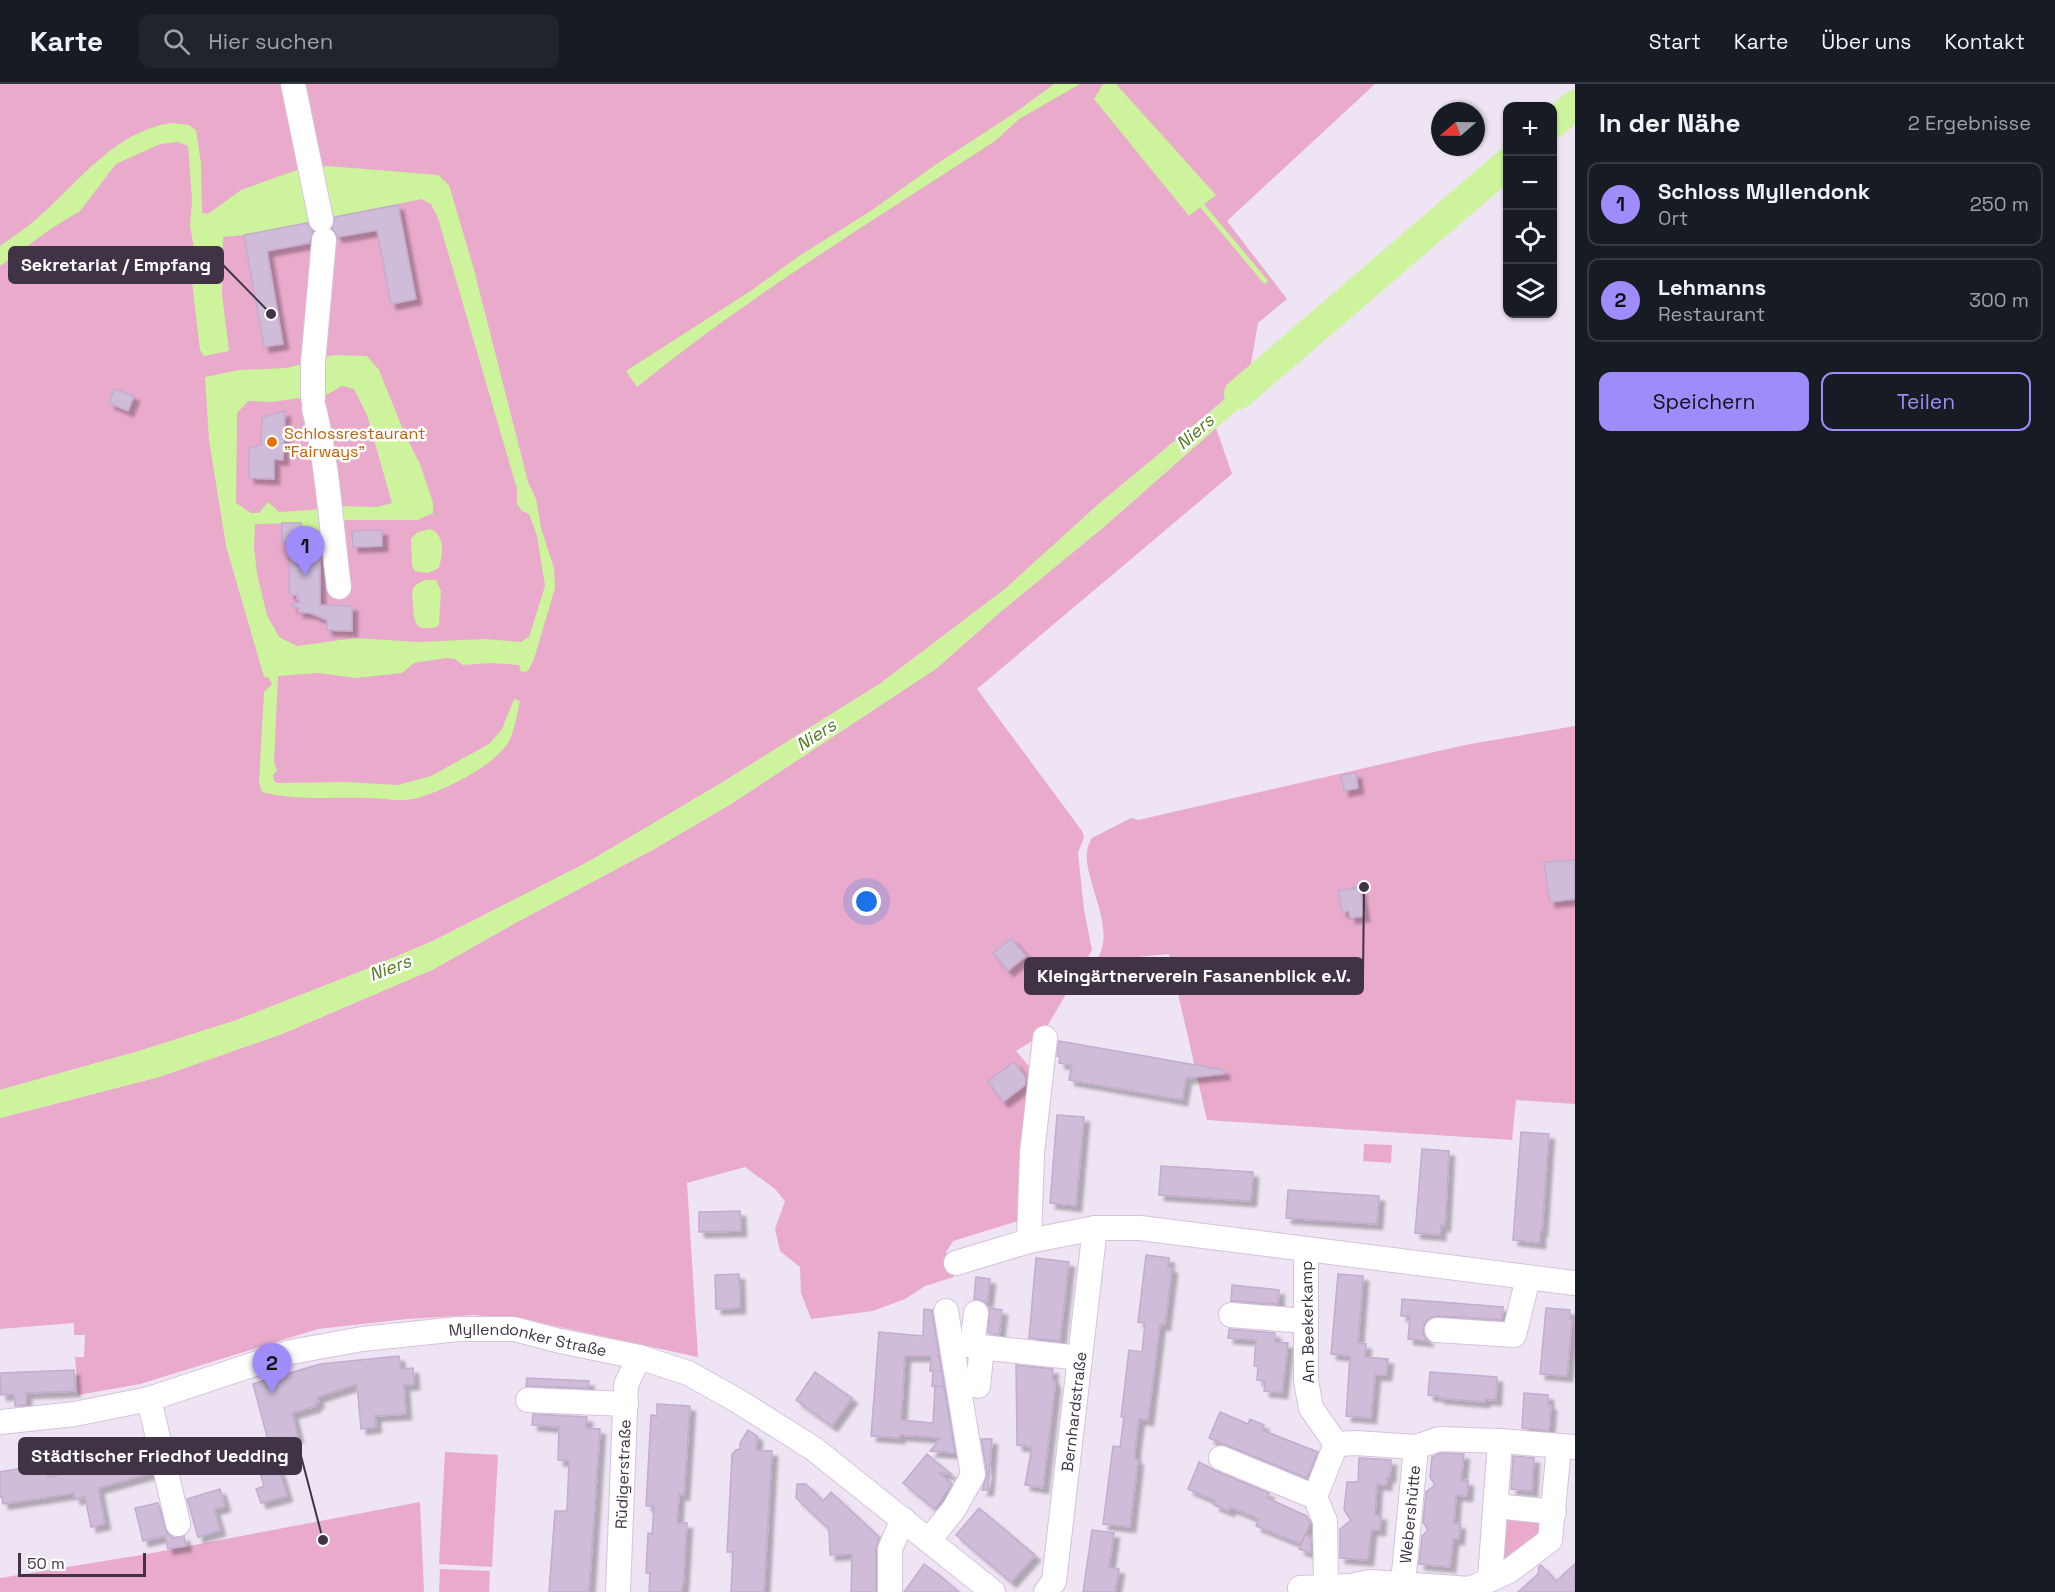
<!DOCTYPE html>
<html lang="de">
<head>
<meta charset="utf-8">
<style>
	:root { --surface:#171b24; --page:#20242c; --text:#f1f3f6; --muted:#9ea1a6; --line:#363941; --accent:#9f8cfa }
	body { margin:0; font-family:"Space Grotesk",sans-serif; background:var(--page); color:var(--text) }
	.controls { position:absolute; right:18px; top:18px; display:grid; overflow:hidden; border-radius:12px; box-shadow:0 2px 4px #0004 }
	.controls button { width:54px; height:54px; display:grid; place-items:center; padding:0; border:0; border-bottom:2px solid var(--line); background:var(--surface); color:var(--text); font:30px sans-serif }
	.compass { position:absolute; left:1431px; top:18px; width:54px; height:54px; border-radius:50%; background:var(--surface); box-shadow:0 2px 4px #0004; rotate:250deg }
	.scale { position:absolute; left:18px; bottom:15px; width:128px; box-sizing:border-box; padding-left:6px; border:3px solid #3f3345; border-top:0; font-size:16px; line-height:21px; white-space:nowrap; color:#3f3345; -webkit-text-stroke:4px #fff; paint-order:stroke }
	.you { position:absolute; left:867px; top:818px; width:21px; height:21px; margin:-15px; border:4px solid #fff; border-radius:50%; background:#1a73e8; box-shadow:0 0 0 9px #1a73e833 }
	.badge { display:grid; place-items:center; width:39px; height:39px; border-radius:50%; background:var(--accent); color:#111; font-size:20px; font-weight:700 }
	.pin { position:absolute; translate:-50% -50px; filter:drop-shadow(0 2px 3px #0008) }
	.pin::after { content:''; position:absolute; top:32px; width:21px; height:18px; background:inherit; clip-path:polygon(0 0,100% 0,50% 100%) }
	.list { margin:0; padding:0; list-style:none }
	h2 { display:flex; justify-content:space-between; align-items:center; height:78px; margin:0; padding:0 24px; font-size:26px }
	h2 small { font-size:20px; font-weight:400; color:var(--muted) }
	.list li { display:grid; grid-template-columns:39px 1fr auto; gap:18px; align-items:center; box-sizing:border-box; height:84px; margin:0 12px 12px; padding:0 12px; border:2px solid var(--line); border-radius:12px }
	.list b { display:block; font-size:22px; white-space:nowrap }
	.list p { margin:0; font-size:20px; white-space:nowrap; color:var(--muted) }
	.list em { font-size:20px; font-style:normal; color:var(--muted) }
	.actions { display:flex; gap:12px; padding:18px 24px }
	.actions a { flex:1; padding:14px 0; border:2px solid var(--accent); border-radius:12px; text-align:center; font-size:21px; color:var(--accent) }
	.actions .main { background:var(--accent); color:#111 }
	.icon { flex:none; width:33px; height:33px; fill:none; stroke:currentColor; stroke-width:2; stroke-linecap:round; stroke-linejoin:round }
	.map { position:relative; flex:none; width:1575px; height:1508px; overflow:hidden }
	header { display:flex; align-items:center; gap:36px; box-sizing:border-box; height:84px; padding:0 30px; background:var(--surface); border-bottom:2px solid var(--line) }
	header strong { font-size:28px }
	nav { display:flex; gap:33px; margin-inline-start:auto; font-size:21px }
	.search { width:420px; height:54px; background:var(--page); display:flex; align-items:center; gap:15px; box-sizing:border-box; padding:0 21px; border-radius:12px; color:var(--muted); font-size:22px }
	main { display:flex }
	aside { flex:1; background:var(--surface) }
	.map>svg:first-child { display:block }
	.green { fill:#e9aacb }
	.water { fill:#cdf39c; fill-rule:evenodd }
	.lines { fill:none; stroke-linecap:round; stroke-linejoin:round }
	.stream { stroke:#cdf39c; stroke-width:5 }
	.river { stroke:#cdf39c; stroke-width:30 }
	.building { fill:#cebcd8; stroke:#c3acd0; stroke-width:1.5; filter:url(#shadow) }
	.minor-casing { stroke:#d5c3dc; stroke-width:26 }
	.minor { stroke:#fff; stroke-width:24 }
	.food-dot { fill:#e8710a; stroke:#fff; stroke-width:2 }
	.labels { text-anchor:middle; stroke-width:5; stroke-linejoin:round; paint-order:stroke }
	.food-label { font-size:16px; fill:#c56008; stroke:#fff; text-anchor:start }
	.street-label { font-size:16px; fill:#3f3345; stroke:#fff }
	.water-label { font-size:18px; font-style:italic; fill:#527c20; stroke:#fff }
	.leader { fill:none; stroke:#3f3345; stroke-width:2 }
	.callout-dot { fill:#3f3345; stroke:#fff; stroke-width:2 }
	.callout { fill:#3f3345; stroke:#3f3345; stroke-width:2 }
	.callout-label { font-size:18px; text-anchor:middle; font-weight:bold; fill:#fff }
</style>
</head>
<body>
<header>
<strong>Karte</strong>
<div class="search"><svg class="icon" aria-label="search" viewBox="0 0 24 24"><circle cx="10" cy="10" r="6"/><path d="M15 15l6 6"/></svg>Hier suchen</div>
<nav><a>Start</a><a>Karte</a><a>Über uns</a><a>Kontakt</a></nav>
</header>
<main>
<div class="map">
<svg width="1575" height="1508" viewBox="0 0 1575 1508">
	<defs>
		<filter id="shadow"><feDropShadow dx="5.5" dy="5.5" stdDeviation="1.5" flood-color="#0004"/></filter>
	</defs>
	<rect width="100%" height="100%" fill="#efe4f3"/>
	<g class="green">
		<polygon points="0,0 1375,0 1227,137 1287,215 1258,239 1248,296 1101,418 1005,505 881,599 723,698 588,778 435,856 367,885 234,937 139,967 0,1006"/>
		<polygon points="1216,344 1232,390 977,605 1082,747 1084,753 1078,769 1084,826 1092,866 1042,951 1016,967 1034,988 1018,1137 953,1157 946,1168 954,1193 925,1202 905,1215 873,1227 811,1235 801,1209 800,1183 780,1167 775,1145 785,1117 775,1105 745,1083 687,1099 698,1273 532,1237 474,1231 407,1235 318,1245 140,1300 78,1311 75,1273 84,1273 85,1251 74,1251 74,1239 0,1245 0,1034 159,993 282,950 434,885 517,838 654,765 731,720 937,584 998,530 1106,441"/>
		<path d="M1575,642v378l-59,-4 -4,40 -305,-20 -38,-166 -73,7c26,-37 -25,-93 -4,-123l39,-20 7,2 327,-75z"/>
		<polygon points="1364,1060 1392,1061 1391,1079 1363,1077"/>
		<polygon points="445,1368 498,1371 492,1483 439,1480"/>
		<polygon points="420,1418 424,1508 0,1508 0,1494 147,1470"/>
		<polygon points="1499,1431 1540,1432 1542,1453 1501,1486"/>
		<polygon points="440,1485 490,1487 489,1508 439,1508"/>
	</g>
	<g class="water">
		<path d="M1054,0h26l-61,35 -24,22c-121,79 -246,155 -358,246l-11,-16 126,-81 47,-34 73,-46 66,-47 78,-51z"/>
		<polygon points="1103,0 1116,0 1216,111 1189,132 1094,15"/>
		<path d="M171,39l18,2 7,5 5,33 1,50 6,1 33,-24 56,-20 31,-4 110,9 11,10 24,81 49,192 6,24 8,17 5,29 13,40 1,20 -21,71 -6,12 -7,1 -2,-7 -28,-2 -28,2 -8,-6 -9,-1 -32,5 -12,10 -46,5 -38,-5 -40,3 -4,86 3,9 -4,4 1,6 3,2 69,-1 52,3 33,-9 58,-32 13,-15 12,-30 6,2c-3,12 -5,29 -11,40 -13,24 -62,48 -88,56 -17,6 -37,1 -54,1 -36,-1 -70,3 -105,-6l-3,-10 5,-90 8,-8 -3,-6 -5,-1 -38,-131 -17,-106 -4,-63 34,-7 48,-2 46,-13 34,1 12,14 27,67 14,27 13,39v10l-15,7h-77l-13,11h-27v-8c-16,0 -30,1 -46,1l-1,23 3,27 10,41 12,22 18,9 58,-8 63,4 67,-3 36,3 8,-5 16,-51 -8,-50 -8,-22 -7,-3 -5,-7v-15l-79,-271 -7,-14 -9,-5 -178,36 -21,2 -1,57 7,57 -25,5 -4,-6 -9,-76 3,-26 -4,-22 2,-26 -4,-54 -10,-4 -18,2 -44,20 -36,47 -28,17 -52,38v-20c14,-10 28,-19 41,-31 40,-36 74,-83 130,-92zM342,302l12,3 13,26 25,88 -15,4 -40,-1 -25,4 -33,2 -11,-10 -9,11h-8l-15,-10 1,-90 11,-12 23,1 57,-8z"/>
		<polygon points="1267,281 1275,292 1106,441 998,530 937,584 731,720 654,765 517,838 434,885 282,950 159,993 0,1034 0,1006 139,967 234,937 367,885 435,856 588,778 723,698 881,599 1005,505 1101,418"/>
		<path d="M430,445c16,5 13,28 8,40l-11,4 -12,-2 -3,-5 -1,-28 7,-6z"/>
		<path d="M425,496h11l5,11 -2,33 -2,3c-22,5 -23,-4 -24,-23 -1,-5 -1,-11 0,-15 2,-5 7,-7 12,-9z"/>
	</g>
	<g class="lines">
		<polyline class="stream" points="1199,118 1265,197"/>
		<g class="river">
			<polyline points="1552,40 1575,21"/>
			<polyline points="1239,310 1508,79"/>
		</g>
	</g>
	<g class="building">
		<polygon points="398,121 416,215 391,220 377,146 338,153 332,144 335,133"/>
		<polygon points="307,139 313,147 309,159 267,167 283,260 264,263 244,151"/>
		<polygon points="114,305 134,312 128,327 109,319"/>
		<polygon points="285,327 283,376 274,375 274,395 249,394 249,364 261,361 262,333"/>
		<polygon points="282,439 301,439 301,446 318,447 321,475 320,474 320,521 352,522 352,547 327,546 327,536 310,529 298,528 299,524 291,522 292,519 299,519 299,515 297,515 297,511 291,511 289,508 290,458 282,458"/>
		<polygon points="382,446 382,462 353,463 352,447"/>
		<polygon points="1356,689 1358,704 1344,707 1341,691"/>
		<polygon points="1575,776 1575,815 1550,818 1544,778"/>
		<polygon points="1360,803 1364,832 1350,834 1349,827 1342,828 1338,807"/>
		<polygon points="1011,854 1026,872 1008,887 993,869"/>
		<polygon points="1059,957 1224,986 1224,990 1186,994 1182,1016 1069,996 1072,981 1059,979 1060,973 1057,972"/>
		<polygon points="1014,978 1026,994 1025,1001 1003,1018 988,997"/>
		<polygon points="1057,1031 1084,1033 1076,1122 1050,1119"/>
		<polygon points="1521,1048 1549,1050 1542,1147 1540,1147 1540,1159 1513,1156"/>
		<polygon points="1422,1065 1449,1067 1445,1142 1441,1141 1440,1151 1415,1149"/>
		<polygon points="1161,1082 1253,1088 1251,1117 1159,1111"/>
		<polygon points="1288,1106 1379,1112 1377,1140 1286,1134"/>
		<polygon points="740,1127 741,1147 699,1148 699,1128"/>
		<polygon points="1146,1171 1169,1174 1168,1183 1172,1184 1165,1241 1160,1240 1148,1336 1139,1335 1135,1365 1135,1375 1138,1376 1130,1443 1103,1440 1113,1362 1120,1363 1124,1333 1121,1333 1129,1266 1142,1268 1145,1239 1138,1238"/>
		<polygon points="1036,1174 1069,1178 1060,1257 1029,1254"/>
		<polygon points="739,1190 740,1224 716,1225 715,1191"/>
		<polygon points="1338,1190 1363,1192 1358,1259 1366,1260 1365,1273 1388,1275 1386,1291 1375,1291 1371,1334 1346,1332 1350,1272 1331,1270"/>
		<polygon points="976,1193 990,1195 987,1221 984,1217 974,1215"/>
		<polygon points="1232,1201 1279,1206 1278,1220 1231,1217"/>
		<polygon points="1402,1215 1503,1223 1502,1236 1438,1232 1431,1233 1426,1238 1423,1245 1424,1252 1428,1257 1408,1255 1410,1232 1401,1232"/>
		<polygon points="989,1224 1002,1226 999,1251 988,1249"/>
		<polygon points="1546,1224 1570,1226 1569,1235 1572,1235 1567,1292 1540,1290"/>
		<polygon points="924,1225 932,1226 939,1272 935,1272 939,1272 942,1287 938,1287 942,1288 944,1303 932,1302 933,1287 930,1287 931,1272 905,1272 901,1336 933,1339 935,1302 944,1303 955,1369 930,1367 941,1354 900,1351 899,1354 871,1352 879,1248 923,1252"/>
		<polygon points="1229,1245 1275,1249 1275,1258 1288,1259 1282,1309 1264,1307 1265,1297 1257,1296 1258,1282 1254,1282 1256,1256 1228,1254"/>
		<polygon points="399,1272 401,1285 413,1284 414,1300 404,1301 406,1330 375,1332 376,1343 361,1345 357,1300 317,1313 319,1318 315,1319 316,1322 292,1329 298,1353 269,1360 253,1300 320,1280"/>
		<polygon points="1016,1281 1053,1285 1052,1294 1054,1296 1055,1302 1043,1404 1025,1401 1032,1363 1017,1361"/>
		<polygon points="74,1286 75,1307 26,1309 26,1321 15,1322 14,1310 1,1311 0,1289"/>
		<polygon points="815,1288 852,1314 832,1342 796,1316"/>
		<polygon points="1430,1288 1497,1293 1496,1316 1485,1315 1484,1318 1439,1314 1439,1312 1428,1311"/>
		<polygon points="527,1294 589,1297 588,1304 526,1302"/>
		<polygon points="1524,1309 1548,1311 1548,1321 1551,1321 1549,1347 1522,1344"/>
		<polygon points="657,1320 690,1322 684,1411 679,1410 677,1439 687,1439 683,1503 682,1503 682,1508 649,1508 650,1489 646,1489 648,1449 652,1450 654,1422 646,1422 651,1331 657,1332"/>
		<polygon points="1220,1328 1248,1340 1250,1335 1264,1341 1262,1346 1318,1368 1307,1394 1209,1354"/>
		<polygon points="533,1330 587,1333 586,1344 600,1345 589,1508 549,1508 555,1427 567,1427 569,1377 558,1376 559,1343 532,1341"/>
		<polygon points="748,1346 757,1352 756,1366 772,1367 764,1508 731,1508 733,1468 727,1468 732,1370 736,1366 740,1365 740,1359"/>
		<polygon points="981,1355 992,1355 988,1406 982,1406 987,1389"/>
		<polygon points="138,1362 143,1378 149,1376 152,1389 98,1404 105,1440 91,1443 85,1413 75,1415 74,1409 3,1420 2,1413 0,1413 0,1388 46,1380 48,1393 108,1381 105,1372"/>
		<polygon points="1441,1369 1464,1370 1461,1396 1468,1397 1467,1412 1456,1411 1454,1439 1460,1440 1459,1455 1453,1455 1450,1483 1419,1480 1422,1452 1428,1446 1423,1438 1426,1408 1435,1401 1430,1393 1432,1373"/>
		<polygon points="927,1370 951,1390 939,1389 952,1400 935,1425 903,1399"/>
		<polygon points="1513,1372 1534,1374 1532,1407 1511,1405"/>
		<polygon points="1359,1374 1391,1376 1390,1393 1387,1393 1386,1401 1377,1400 1375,1431 1381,1431 1380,1446 1371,1446 1368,1476 1340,1474 1340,1445 1351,1436 1344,1426 1347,1398 1358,1398"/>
		<polygon points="1199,1378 1216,1387 1269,1409 1267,1414 1307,1432 1310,1439 1301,1460 1256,1442 1259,1435 1230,1423 1229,1427 1214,1421 1216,1417 1188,1405"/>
		<polygon points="277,1380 287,1412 261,1419 256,1405 264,1402 259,1385"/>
		<polygon points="797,1400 806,1400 823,1417 831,1408 879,1453 876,1465 876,1508 851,1508 852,1470 830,1471 829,1445 796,1414"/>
		<polygon points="220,1405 225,1422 214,1425 220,1446 198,1453 187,1415"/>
		<polygon points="158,1419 167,1449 174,1454 184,1452 186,1462 168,1465 165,1452 143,1457 135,1424"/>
		<polygon points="979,1424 1035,1471 1011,1498 956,1451"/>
		<polygon points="1092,1446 1114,1449 1109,1483 1119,1485 1115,1508 1083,1508"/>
		<polygon points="1305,1451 1311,1453 1311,1469 1299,1465"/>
		<polygon points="924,1480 938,1490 959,1508 904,1508"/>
		<polygon points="1575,1480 1575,1508 1518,1508 1538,1490 1539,1482 1541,1481 1556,1497"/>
	</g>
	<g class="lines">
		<g class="minor-casing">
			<g id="minor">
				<polyline points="293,0 321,136"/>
				<polyline points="313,314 313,279 324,156"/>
				<path d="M314,324c14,59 17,119 25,179"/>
				<polyline points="1029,1157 1032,1069 1045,954"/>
				<polyline points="956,1179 1029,1157 1095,1144 1140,1144 1575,1199"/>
				<polyline points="976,1229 972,1262 1080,1274"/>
				<polyline points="1231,1231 1306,1237"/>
				<polyline points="1437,1246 1514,1251 1528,1194"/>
				<polyline points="978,1302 982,1263"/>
				<polyline points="149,1315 178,1440"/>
				<polyline points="528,1316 626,1320"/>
				<path id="s1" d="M0,1338l75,-8 74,-15 142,-47 71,-13 97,-10h55l46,12 79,16 49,16 50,28 76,48 179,143"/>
				<polyline points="1336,1360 1355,1359 1416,1363 1439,1355 1500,1357 1575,1363"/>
				<polyline points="1221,1374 1315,1413 1336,1360 1311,1324 1306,1297 1306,1165"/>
				<polyline points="1315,1413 1325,1437 1326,1502"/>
				<polyline points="1496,1422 1554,1428"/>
				<polyline points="929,1456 954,1425 973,1391 946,1227"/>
				<polyline points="1490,1495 1500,1357"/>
				<path id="s2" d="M1403,1499l13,-136"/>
				<polyline points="1300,1504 1351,1502 1369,1498 1470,1505 1509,1487 1550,1456 1558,1374"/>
				<path id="s3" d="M618,1508l8,-207 13,-28"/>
				<polyline points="890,1508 890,1465 903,1435"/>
				<path id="s4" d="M1046,1508l8,-11 41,-353"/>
			</g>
		</g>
		<use href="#minor" class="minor"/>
	</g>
	<circle class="food-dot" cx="272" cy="358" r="6"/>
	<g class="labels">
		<g class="food-label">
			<text x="284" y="355">Schlossrestaurant<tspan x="284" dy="18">"Fairways"</tspan></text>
		</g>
		<g class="street-label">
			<text transform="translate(1307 1238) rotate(-91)" y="6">Am Beekerkamp</text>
			<text dy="6" stroke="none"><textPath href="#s1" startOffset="540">Myllendonker Straße</textPath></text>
			<text dy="6" stroke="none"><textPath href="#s4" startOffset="184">Bernhardstraße</textPath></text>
			<text dy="6" stroke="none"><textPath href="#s3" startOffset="118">Rüdigerstraße</textPath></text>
			<text dy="6" stroke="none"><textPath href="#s2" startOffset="69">Webershütte</textPath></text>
		</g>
		<g class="water-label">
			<text transform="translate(1195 348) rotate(-41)" y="6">Niers</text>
			<text transform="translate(816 651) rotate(-33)" y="6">Niers</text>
			<text transform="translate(390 884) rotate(-21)" y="6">Niers</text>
		</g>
	</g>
	<path class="leader" d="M271 230L223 181M1364 803L1363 892M323 1456L301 1372"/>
	<g class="callout-dot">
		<circle cx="271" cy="230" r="6"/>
		<circle cx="1364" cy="803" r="6"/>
		<circle cx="323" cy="1456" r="6"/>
	</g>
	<g class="callout">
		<rect x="9" y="163" width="214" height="36" rx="6"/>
		<rect x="1025" y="874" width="338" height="36" rx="6"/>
		<rect x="19" y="1354" width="282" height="36" rx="6"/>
	</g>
	<g class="callout-label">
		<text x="116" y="187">Sekretariat / Empfang</text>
		<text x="1194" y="898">Kleingärtnerverein Fasanenblick e.V.</text>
		<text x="160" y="1378">Städtischer Friedhof Uedding</text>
	</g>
</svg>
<div class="controls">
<button>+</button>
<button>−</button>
<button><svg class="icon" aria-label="locate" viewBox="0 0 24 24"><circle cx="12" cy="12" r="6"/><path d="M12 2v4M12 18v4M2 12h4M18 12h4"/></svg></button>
<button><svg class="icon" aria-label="layers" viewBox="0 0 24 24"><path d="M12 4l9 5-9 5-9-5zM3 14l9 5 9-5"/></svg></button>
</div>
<svg class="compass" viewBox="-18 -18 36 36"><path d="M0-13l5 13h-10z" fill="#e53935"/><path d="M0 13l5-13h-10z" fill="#9ea1a6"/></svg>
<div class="scale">50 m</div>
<div class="you"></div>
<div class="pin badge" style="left:305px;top:492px">1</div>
<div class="pin badge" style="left:272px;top:1309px">2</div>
</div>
<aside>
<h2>In der Nähe<small>2 Ergebnisse</small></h2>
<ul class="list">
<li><span class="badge">1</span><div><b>Schloss Myllendonk</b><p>Ort</p></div><em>250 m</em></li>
<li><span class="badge">2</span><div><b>Lehmanns</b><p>Restaurant</p></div><em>300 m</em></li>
</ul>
<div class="actions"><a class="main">Speichern</a><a>Teilen</a></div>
</aside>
</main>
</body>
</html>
